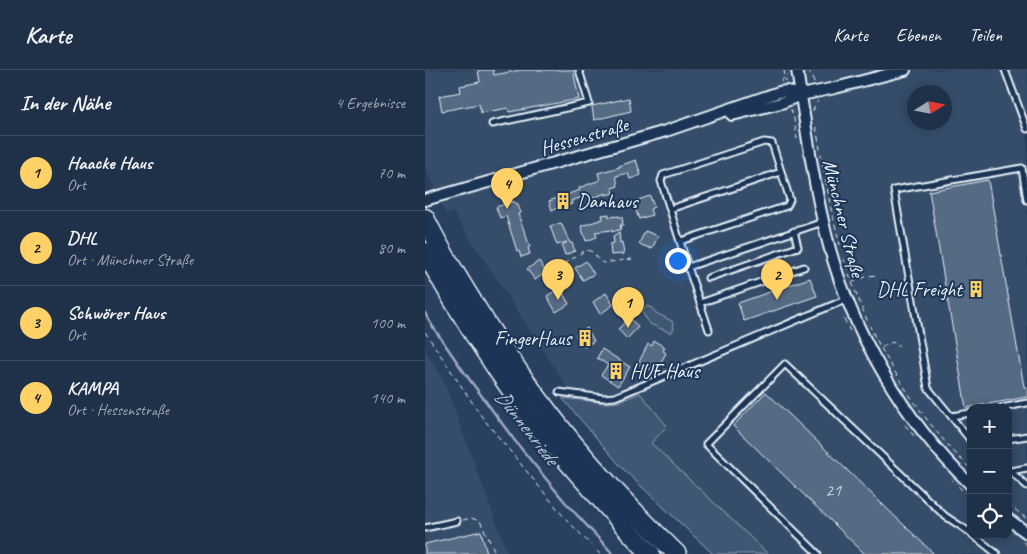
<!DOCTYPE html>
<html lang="de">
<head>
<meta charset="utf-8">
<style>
	:root { --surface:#1f3049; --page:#273850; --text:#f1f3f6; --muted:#a1a9b4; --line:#3c4b61; --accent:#ffd166 }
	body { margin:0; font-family:Caveat,sans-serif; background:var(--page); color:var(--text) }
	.controls { position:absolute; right:15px; bottom:15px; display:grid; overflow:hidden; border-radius:10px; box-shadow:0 2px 12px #0003 }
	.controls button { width:45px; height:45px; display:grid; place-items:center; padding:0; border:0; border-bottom:1px solid var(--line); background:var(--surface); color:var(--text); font:25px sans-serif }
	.compass { position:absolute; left:482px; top:15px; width:45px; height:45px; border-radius:50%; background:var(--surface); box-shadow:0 2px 12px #0003; rotate:79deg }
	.you { position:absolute; left:252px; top:190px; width:18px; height:18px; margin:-12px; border:4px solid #fff; border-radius:50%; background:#1a73e8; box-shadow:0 0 0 8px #1a73e833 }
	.badge { display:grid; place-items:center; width:32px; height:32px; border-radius:50%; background:var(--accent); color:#111; font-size:16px; font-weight:700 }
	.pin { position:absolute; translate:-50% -41px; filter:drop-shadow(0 1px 2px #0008) }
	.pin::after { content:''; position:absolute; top:26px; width:18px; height:15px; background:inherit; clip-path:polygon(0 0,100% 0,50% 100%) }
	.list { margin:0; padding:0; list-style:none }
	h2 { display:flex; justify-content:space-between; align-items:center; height:65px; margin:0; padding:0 20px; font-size:21px }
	h2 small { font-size:16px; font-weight:400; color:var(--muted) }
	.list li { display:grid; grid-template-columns:32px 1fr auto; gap:15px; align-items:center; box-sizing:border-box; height:75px; padding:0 20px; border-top:1px solid var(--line) }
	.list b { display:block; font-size:19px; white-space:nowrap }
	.list p { margin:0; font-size:16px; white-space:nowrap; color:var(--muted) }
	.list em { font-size:16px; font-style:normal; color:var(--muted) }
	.icon { flex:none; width:28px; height:28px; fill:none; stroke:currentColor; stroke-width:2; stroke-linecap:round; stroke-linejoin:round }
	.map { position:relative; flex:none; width:602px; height:484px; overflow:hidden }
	header { display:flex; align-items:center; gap:30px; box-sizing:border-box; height:70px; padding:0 25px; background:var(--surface); border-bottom:1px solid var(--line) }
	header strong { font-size:24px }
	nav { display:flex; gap:28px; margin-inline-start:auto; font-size:18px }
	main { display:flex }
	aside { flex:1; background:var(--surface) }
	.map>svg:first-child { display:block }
	.built { fill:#364d6b; fill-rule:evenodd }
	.green { fill:#415774; stroke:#94a4b6 }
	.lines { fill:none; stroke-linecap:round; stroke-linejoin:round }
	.stream { stroke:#9dabbd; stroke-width:2.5 }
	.building { fill:#556a83; stroke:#e8f1f8 }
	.lane-casing { stroke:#e8f1f8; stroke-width:9 }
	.street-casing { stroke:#e8f1f8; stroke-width:14 }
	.highway-casing { stroke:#e8f1f8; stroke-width:21 }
	.path { stroke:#e8f1f8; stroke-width:1; stroke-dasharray:5 4; stroke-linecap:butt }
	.lane { stroke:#1d3557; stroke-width:5 }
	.street { stroke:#1d3557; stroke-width:10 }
	.highway { stroke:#1d3557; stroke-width:18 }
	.labels { text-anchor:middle; stroke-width:4; stroke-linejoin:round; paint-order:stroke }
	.number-label { font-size:18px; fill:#c3cfdb }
	.street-label { font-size:20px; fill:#e8f1f8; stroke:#1d3557 }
	.poi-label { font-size:20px; fill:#e8f1f8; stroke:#1d3557; text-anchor:start }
	.water-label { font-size:21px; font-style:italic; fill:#b6c2d0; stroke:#1d3557 }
</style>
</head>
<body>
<header>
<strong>Karte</strong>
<nav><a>Karte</a><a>Ebenen</a><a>Teilen</a></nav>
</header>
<main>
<aside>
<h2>In der Nähe<small>4 Ergebnisse</small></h2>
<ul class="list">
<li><span class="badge">1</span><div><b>Haacke Haus</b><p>Ort</p></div><em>70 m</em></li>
<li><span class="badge">2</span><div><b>DHL</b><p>Ort · Münchner Straße</p></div><em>80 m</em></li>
<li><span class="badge">3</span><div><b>Schwörer Haus</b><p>Ort</p></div><em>100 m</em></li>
<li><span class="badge">4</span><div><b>KAMPA</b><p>Ort · Hessenstraße</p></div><em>140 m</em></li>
</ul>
</aside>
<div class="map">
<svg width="602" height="484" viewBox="0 0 602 484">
	<rect width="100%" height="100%" fill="#294061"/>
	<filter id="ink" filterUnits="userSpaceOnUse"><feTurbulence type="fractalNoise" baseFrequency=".02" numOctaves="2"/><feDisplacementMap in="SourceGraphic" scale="10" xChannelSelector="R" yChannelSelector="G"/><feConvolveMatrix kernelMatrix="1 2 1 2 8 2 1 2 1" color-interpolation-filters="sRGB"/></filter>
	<g filter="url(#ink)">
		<g class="built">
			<path d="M0,0h602v484h-314l-49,-45 -76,-90 -135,-207 -7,2 -21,-47zM490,22h30v30h-30zM546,338h37v127h-37z"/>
			<polygon points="0,280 19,312 83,484 0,484"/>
		</g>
		<g class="green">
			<polygon points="221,236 227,238 231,243 247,251 249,258 246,263 225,254 217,242"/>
			<polygon points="215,323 242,356 226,373 343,484 288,484 199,400 137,328 182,333 193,332"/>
		</g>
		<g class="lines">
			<polyline class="stream" points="0,243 8,257 39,302 90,371 140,432 188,484"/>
		</g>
		<g class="building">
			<polygon points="53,0 68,0 69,5 96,0 148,0 154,29 84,42 83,38 56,43 54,34 17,41 14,26 36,22 35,16 55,12"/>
			<polygon points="204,28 206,41 169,50 167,37 167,36"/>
			<polygon points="211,90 216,105 205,109 203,103 191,106 193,116 187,118 189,123 181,125 181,123 164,129 163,125 146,131 147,134 127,140 124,131 155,120 154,118 175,110 173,103 195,97 194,96"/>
			<polygon points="563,110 599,317 602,317 602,327 541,338 504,121"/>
			<polygon points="225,126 229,137 225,139 227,145 214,149 209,135 212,134 210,131"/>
			<polygon points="89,131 90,134 92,133 96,143 93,144 105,177 103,178 105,184 96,187 94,181 92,181 81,146 75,148 71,137"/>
			<polygon points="184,144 184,147 194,146 194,147 197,147 198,155 195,155 196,159 187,162 187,160 170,162 172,167 161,171 156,156 178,149 177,145"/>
			<polygon points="136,153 145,173 147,173 150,181 140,185 137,176 142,172 132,175 125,156"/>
			<polygon points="220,161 233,166 227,179 214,174"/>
			<polygon points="194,162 195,173 197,172 199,184 186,185 185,174 189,173 188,166"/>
			<polygon points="114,191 121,202 110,210 102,199"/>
			<polygon points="161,191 169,204 158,210 150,198"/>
			<polygon points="385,208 392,226 319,251 313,233"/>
			<polygon points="135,218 144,234 131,242 122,226"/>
			<polygon points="181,223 188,235 175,244 168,232"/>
			<polygon points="205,248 213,257 202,269 193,259"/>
			<polygon points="162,258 169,271 159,277 151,265"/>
			<polygon points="229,271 240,277 238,281 241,283 233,298 230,296 227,300 213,294 223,274 227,276"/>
			<polygon points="177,279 205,297 193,316 176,305 183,295 172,288"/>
			<polygon points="341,322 509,484 440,484 308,356"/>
			<polygon points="56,461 62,484 0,484 0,474"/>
		</g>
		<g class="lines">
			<g class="lane-casing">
				<g id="lane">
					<polyline points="580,0 602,59"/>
					<polyline points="67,54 164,33 154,0"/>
					<polyline points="245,139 356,102"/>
					<polyline points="256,171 362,136 365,130 347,73 339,72 238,105 236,111 263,197 398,152"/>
					<polyline points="263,197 275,233 379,197"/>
					<polyline points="283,208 373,177 369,161"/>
					<polyline points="275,233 284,260"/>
					<polyline points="134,322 178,328 190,327 422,229"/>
					<polyline points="576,338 602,333"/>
					<polyline points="546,343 526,346 546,371"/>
					<polyline points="526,346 503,318 469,120 597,98 602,130"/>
					<polyline points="583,369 602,366"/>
					<polyline points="583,399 602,416"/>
					<polyline points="586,401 602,398"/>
					<polyline points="0,458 32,451"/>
					<polyline points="548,465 572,484"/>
					<polyline points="393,484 281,374 360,294 520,446 546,463"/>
				</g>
			</g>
			<g class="street-casing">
				<g id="street">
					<path d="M372,0c9,56 16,113 30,168 23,91 76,182 144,247"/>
					<polyline points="307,45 356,33 376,25 410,18 480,0"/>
					<polyline points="0,130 241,61 354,22 362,21 376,25"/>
					<polyline points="583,449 602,463"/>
				</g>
			</g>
			<g class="highway-casing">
				<g id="highway">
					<path d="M0,148c16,33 36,65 55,95 19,29 37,58 58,85 41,56 89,108 139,156"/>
					<path d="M0,182c30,54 62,105 98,155 20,28 43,53 66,79 20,23 40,47 62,68"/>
				</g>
			</g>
			<g class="path">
				<polyline points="359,0 361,12"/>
				<path d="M384,0c1,6 4,8 5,13"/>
				<polyline points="356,12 360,6 363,5"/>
				<polyline points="366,39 369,49 372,69"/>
				<polyline points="388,41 390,35 393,31"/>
				<polyline points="391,57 406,139 415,175"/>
				<path d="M418,187c9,26 19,53 31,78 26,49 57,96 97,134"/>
				<path d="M132,199l27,-18c11,-3 11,8 19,12l29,-4"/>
				<polyline points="428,212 443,206 452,205"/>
				<polyline points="419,249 425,261"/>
				<polyline points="0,262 57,347 140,448 175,484"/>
				<polyline points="457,277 468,272 472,276 474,275"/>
				<polyline points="480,355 490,367"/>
				<polyline points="527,410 546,429"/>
				<polyline points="583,434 602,449"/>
				<polyline points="38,450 46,448 55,451 71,484"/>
				<polyline points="598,472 602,475"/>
			</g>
			<use href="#lane" class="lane"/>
			<use href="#street" class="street"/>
			<use href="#highway" class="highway"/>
		</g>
	</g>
	<defs>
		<g id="building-bare" transform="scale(1.35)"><path d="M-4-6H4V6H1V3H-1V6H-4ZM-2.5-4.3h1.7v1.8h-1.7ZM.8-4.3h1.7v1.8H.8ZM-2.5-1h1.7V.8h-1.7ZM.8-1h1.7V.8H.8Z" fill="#ffd166" stroke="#1d3557" stroke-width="2.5" paint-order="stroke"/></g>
	</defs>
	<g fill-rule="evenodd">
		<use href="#building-bare" x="138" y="131"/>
		<use href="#building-bare" x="551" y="219"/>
		<use href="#building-bare" x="160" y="268"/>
		<use href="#building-bare" x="191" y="301"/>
	</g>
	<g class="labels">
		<g class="number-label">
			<text x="408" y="426">21</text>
		</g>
		<g class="street-label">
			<text transform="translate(159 66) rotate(-16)" y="7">Hessenstraße</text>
			<text transform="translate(419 148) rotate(76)" y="7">Münchner Straße</text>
		</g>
		<g class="poi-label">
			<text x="152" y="138">Danhaus</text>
			<text x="537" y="226" text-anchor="end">DHL Freight</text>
			<text x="146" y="275" text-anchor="end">FingerHaus</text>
			<text x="205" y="308">HUF Haus</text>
		</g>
		<g class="water-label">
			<text transform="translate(102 357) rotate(52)" y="7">Dünnenriede</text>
		</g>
	</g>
</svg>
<div class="controls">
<button>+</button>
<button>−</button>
<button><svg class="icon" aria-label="locate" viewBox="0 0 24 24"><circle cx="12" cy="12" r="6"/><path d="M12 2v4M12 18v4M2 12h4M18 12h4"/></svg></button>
</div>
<svg class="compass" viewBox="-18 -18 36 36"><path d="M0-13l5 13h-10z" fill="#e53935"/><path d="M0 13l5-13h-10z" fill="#a1a9b4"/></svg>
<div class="you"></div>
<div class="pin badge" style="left:203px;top:258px">1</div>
<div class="pin badge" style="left:352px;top:230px">2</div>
<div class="pin badge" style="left:133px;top:230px">3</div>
<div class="pin badge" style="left:82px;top:139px">4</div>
</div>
</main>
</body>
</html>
